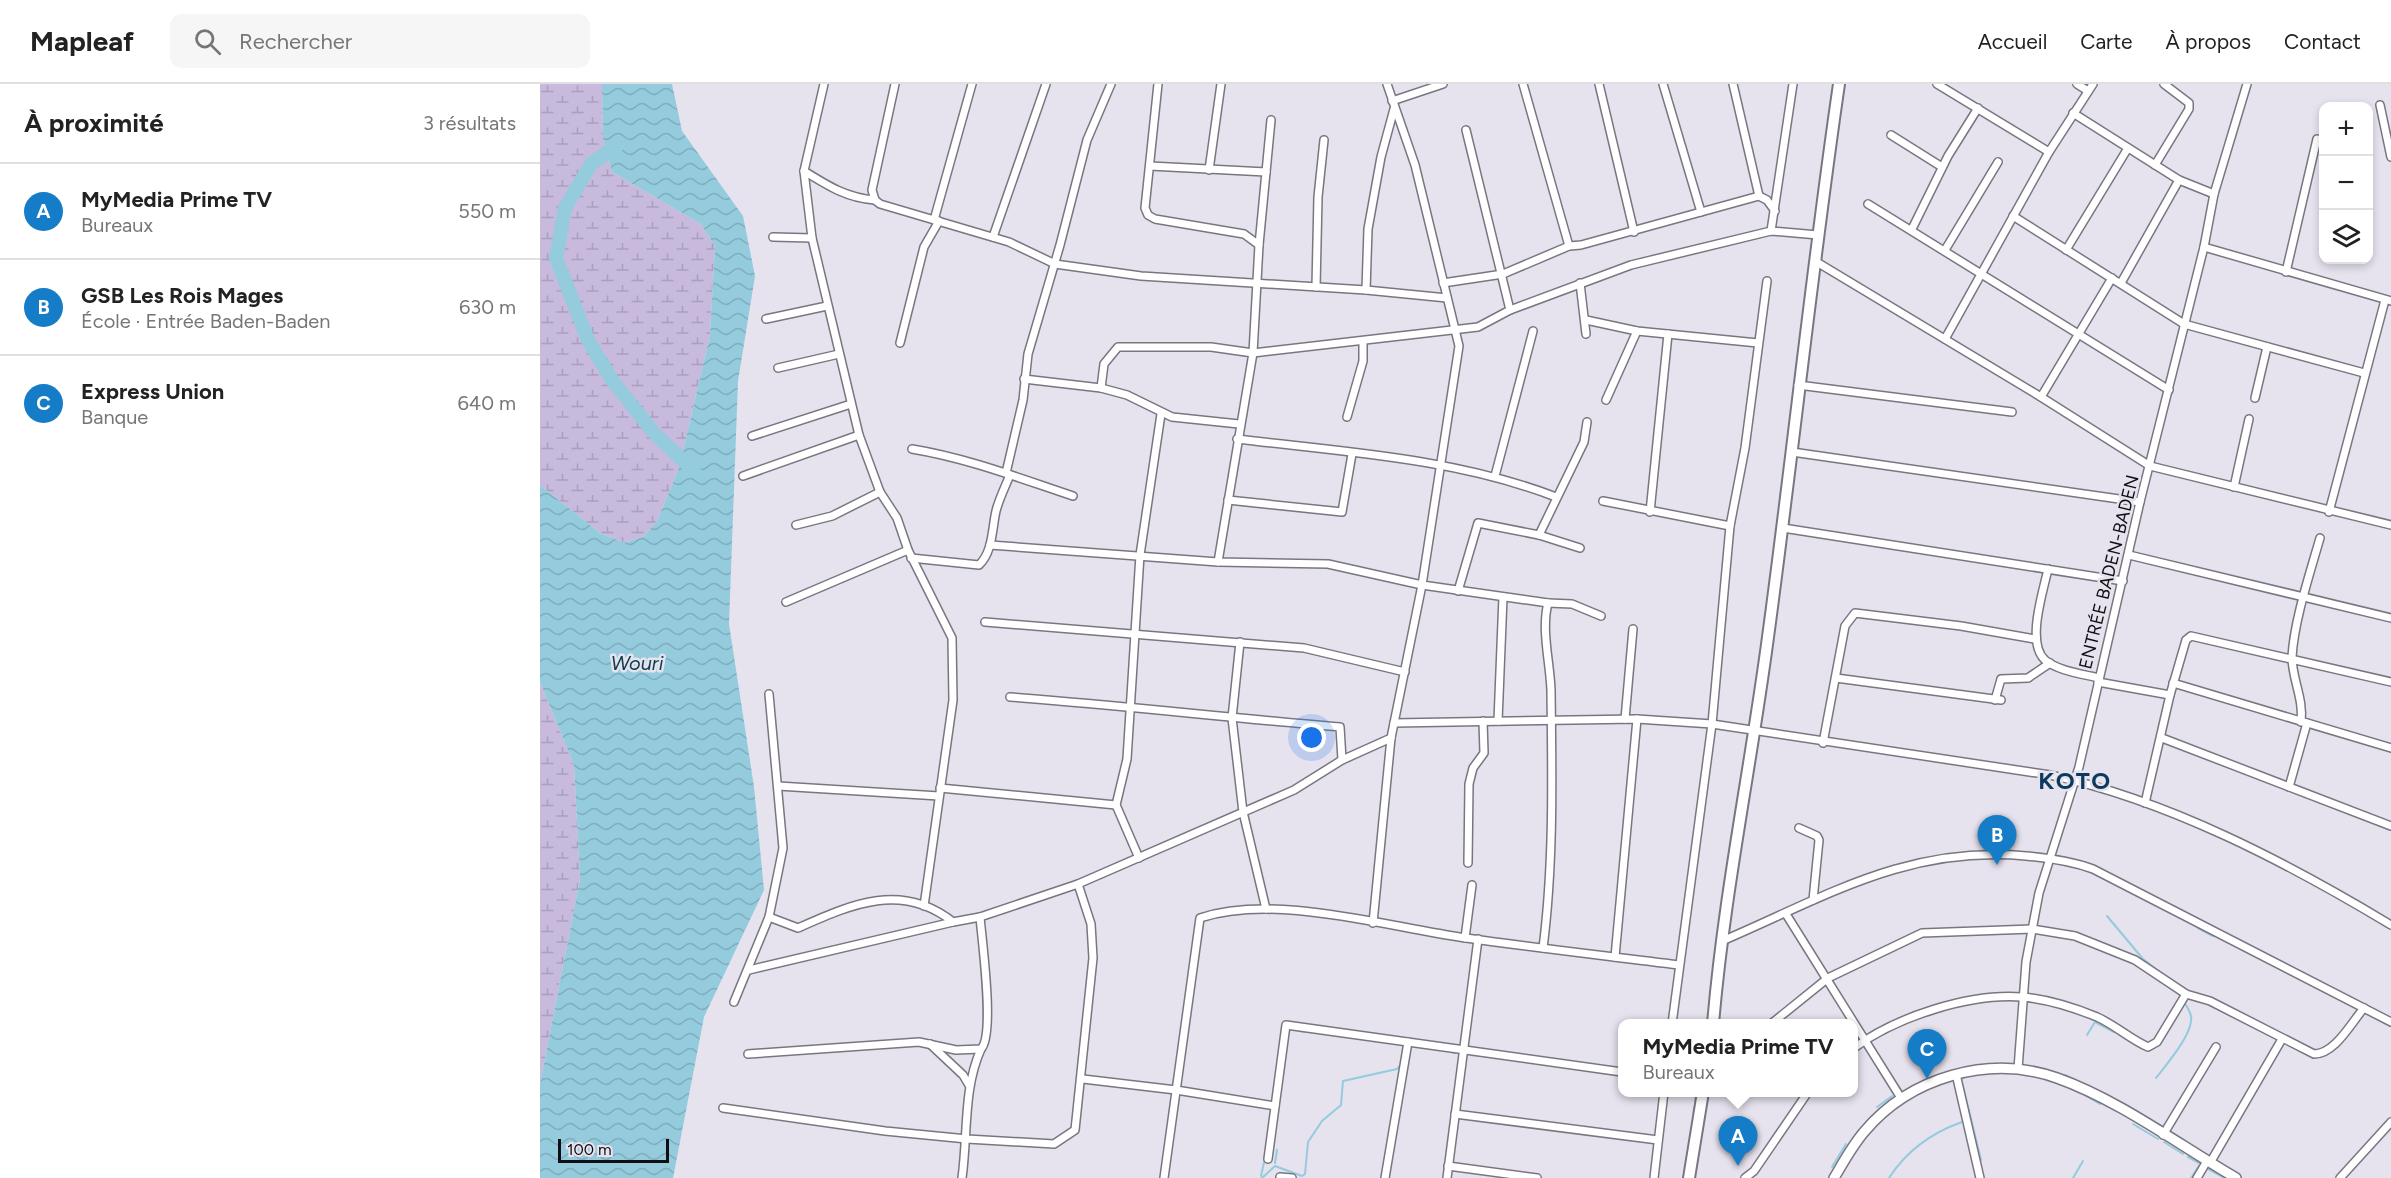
<!DOCTYPE html>
<html lang="fr">
<head>
<meta charset="utf-8">
<style>
	:root { --surface:#fff; --page:#f6f6f6; --text:#222; --muted:#767676; --line:#e0e0e0; --accent:#157cc7 }
	body { margin:0; font-family:Figtree,sans-serif; background:var(--page); color:var(--text) }
	.controls { position:absolute; right:18px; top:18px; display:grid; overflow:hidden; border-radius:12px; box-shadow:0 3px 9px #0003 }
	.controls button { width:54px; height:54px; display:grid; place-items:center; padding:0; border:0; border-bottom:2px solid var(--line); background:var(--surface); color:var(--text); font:30px sans-serif }
	.scale { position:absolute; left:18px; bottom:15px; width:111px; box-sizing:border-box; padding-left:6px; border:3px solid #100e12; border-top:0; font-size:16px; line-height:21px; white-space:nowrap; color:#100e12; -webkit-text-stroke:4px #e6e2ee; paint-order:stroke }
	.you { position:absolute; left:772px; top:654px; width:21px; height:21px; margin:-15px; border:4px solid #fff; border-radius:50%; background:#1a73e8; box-shadow:0 0 0 9px #1a73e833 }
	.badge { display:grid; place-items:center; width:39px; height:39px; border-radius:50%; background:var(--accent); color:#fff; font-size:20px; font-weight:700 }
	.pin { position:absolute; translate:-50% -50px; filter:drop-shadow(0 2px 3px #0008) }
	.pin::after { content:''; position:absolute; top:32px; width:21px; height:18px; background:inherit; clip-path:polygon(0 0,100% 0,50% 100%) }
	.popup { position:absolute; left:1078px; top:935px; width:240px; height:78px; box-sizing:border-box; display:grid; place-content:center; border-radius:12px; background:var(--surface); filter:drop-shadow(0 2px 4px #0005); font-size:20px; white-space:nowrap; color:var(--muted) }
	.popup b { font-size:22px; color:var(--text) }
	.popup::after { content:''; position:absolute; left:50%; top:100%; margin-left:-12px; border:12px solid transparent; border-top-color:var(--surface) }
	.list { margin:0; padding:0; list-style:none }
	h2 { display:flex; justify-content:space-between; align-items:center; height:78px; margin:0; padding:0 24px; font-size:26px }
	h2 small { font-size:20px; font-weight:400; color:var(--muted) }
	.list li { display:grid; grid-template-columns:39px 1fr auto; gap:18px; align-items:center; box-sizing:border-box; height:96px; padding:0 24px; border-top:2px solid var(--line) }
	.list b { display:block; font-size:22px; white-space:nowrap }
	.list p { margin:0; font-size:20px; white-space:nowrap; color:var(--muted) }
	.list em { font-size:20px; font-style:normal; color:var(--muted) }
	.icon { flex:none; width:33px; height:33px; fill:none; stroke:currentColor; stroke-width:2; stroke-linecap:round; stroke-linejoin:round }
	.map { position:relative; flex:none; width:1851px; height:1094px; overflow:hidden }
	header { display:flex; align-items:center; gap:36px; box-sizing:border-box; height:84px; padding:0 30px; background:var(--surface); border-bottom:2px solid var(--line) }
	header strong { font-size:28px }
	nav { display:flex; gap:33px; margin-inline-start:auto; font-size:21px }
	.search { width:420px; height:54px; background:var(--page); display:flex; align-items:center; gap:15px; box-sizing:border-box; padding:0 21px; border-radius:12px; color:var(--muted); font-size:22px }
	main { display:flex }
	aside { flex:1; background:var(--surface) }
	.map>svg:first-child { display:block }
	.wetland { fill:url(#wetland-marsh) }
	.water { fill:url(#water-waves) }
	.lines { fill:none; stroke-linecap:round; stroke-linejoin:round }
	.stream { stroke:#94cbdd; stroke-width:2 }
	.river { stroke:#94cbdd; stroke-width:14 }
	.minor-casing { stroke:#7a7681; stroke-width:10 }
	.tertiary-casing { stroke:#7a7681; stroke-width:12 }
	.secondary-casing { stroke:#7a7681; stroke-width:14 }
	.minor { stroke:#fff; stroke-width:7 }
	.tertiary { stroke:#fff; stroke-width:9 }
	.secondary { stroke:#fff; stroke-width:10 }
	.labels { text-anchor:middle; stroke-width:5; stroke-linejoin:round; paint-order:stroke }
	.street-label { font-size:18px; fill:#100e12; stroke:#e6e2ee }
	.water-label { font-size:20px; font-style:italic; fill:#0d3e4c; stroke:#e6e2ee }
	.district-label { font-size:24px; font-weight:bold; letter-spacing:1.5px; fill:#0b3a5e; stroke:#e6e2ee }
</style>
</head>
<body>
<header>
<strong>Mapleaf</strong>
<div class="search"><svg class="icon" aria-label="search" viewBox="0 0 24 24"><circle cx="10" cy="10" r="6"/><path d="M15 15l6 6"/></svg>Rechercher</div>
<nav><a>Accueil</a><a>Carte</a><a>À propos</a><a>Contact</a></nav>
</header>
<main>
<aside>
<h2>À proximité<small>3 résultats</small></h2>
<ul class="list">
<li><span class="badge">A</span><div><b>MyMedia Prime TV</b><p>Bureaux</p></div><em>550 m</em></li>
<li><span class="badge">B</span><div><b>GSB Les Rois Mages</b><p>École · Entrée Baden-Baden</p></div><em>630 m</em></li>
<li><span class="badge">C</span><div><b>Express Union</b><p>Banque</p></div><em>640 m</em></li>
</ul>
</aside>
<div class="map">
<svg width="1851" height="1094" viewBox="0 0 1851 1094">
	<defs>
		<pattern id="wetland-marsh" width="20" height="14" patternUnits="userSpaceOnUse" patternTransform="scale(1.5)"><rect width="20" height="14" fill="#c7badd"/><path d="M1 5h8M5 5V1M11 12h8M15 12V8" fill="none" stroke="#aa9fbd"/></pattern>
		<pattern id="water-waves" width="16" height="10" patternUnits="userSpaceOnUse" patternTransform="scale(1.5)"><rect width="16" height="10" fill="#94cbdd"/><path d="M0 5q4-4 8 0t8 0" fill="none" stroke="#7fadbd"/></pattern>
	</defs>
	<rect width="100%" height="100%" fill="#e6e2ee"/>
	<g class="wetland">
		<polygon points="0,0 62,0 63,55 72,88 161,140 175,162 170,251 139,384 117,437 104,452 85,459 60,449 0,401"/>
		<polygon points="0,598 34,681 40,795 0,1000"/>
	</g>
	<polygon class="water" points="62,0 132,0 142,47 203,132 215,192 198,297 189,540 214,703 224,806 164,933 133,1094 0,1094 0,1000 40,795 34,681 0,598 0,401 60,449 85,459 104,452 117,437 139,384 170,251 175,162 161,140 72,88 63,55"/>
	<g class="lines">
		<g class="stream">
			<polyline points="1567,832 1603,875 1626,893"/>
			<polyline points="1658,844 1673,852"/>
			<polyline points="759,947 767,948"/>
			<polyline points="1547,951 1555,938 1574,948"/>
			<polyline points="913,969 921,969"/>
			<polyline points="931,971 942,972"/>
			<polyline points="1029,984 1082,992"/>
			<polyline points="1525,991 1552,1004"/>
			<path d="M1616,994c10,-13 38,-45 35,-62 -2,-9 -10,-17 -14,-26"/>
			<polyline points="1422,998 1441,1076"/>
			<polyline points="1543,1010 1560,1020"/>
			<polyline points="1155,1022 1156,1008"/>
			<polyline points="1337,1023 1352,1012"/>
			<polyline points="1153,1036 1154,1023"/>
			<polyline points="1593,1040 1618,1055"/>
			<polyline points="1624,1058 1643,1070"/>
			<polyline points="1648,1073 1659,1079"/>
			<polyline points="735,1079 737,1066"/>
			<polyline points="1292,1083 1306,1060"/>
			<polyline points="1668,1085 1683,1093"/>
			<polyline points="721,1092 725,1074"/>
			<polyline points="722,1094 735,1082 762,1092 765,1090 768,1058 782,1037 801,1021 803,997 857,985 861,980"/>
			<path d="M1349,1094c18,-28 42,-45 73,-56"/>
			<polyline points="1533,1094 1543,1077"/>
			<polyline points="1651,1094 1659,1082"/>
		</g>
		<polyline class="river" points="80,59 51,80 25,124 16,174 48,256 72,296 114,349 154,387"/>
		<g class="minor-casing">
			<g id="minor">
				<path d="M284,0l-20,87c24,15 43,27 71,29"/>
				<polyline points="355,0 332,106 335,116 340,120 469,158 515,180 601,192 826,206 907,214"/>
				<polyline points="618,0 605,124 608,131 615,135 704,150 719,161"/>
				<polyline points="983,0 1029,162"/>
				<polyline points="1059,0 1094,148"/>
				<polyline points="1123,0 1161,128 1219,112 1227,116 1235,127"/>
				<polyline points="1193,0 1219,112"/>
				<polyline points="1397,0 1509,68"/>
				<polyline points="1537,0 1548,7"/>
				<polyline points="852,17 903,0"/>
				<polyline points="1840,21 1851,73"/>
				<polyline points="1533,29 1639,96 1674,110"/>
				<polyline points="731,36 719,161 713,269 938,243 970,226 926,46"/>
				<polyline points="1351,51 1402,83"/>
				<polyline points="1615,81 1649,25 1649,19 1624,0"/>
				<polyline points="610,82 726,88"/>
				<polyline points="669,86 681,0"/>
				<polyline points="264,87 272,154 319,351"/>
				<polyline points="1328,120 1629,306"/>
				<polyline points="1473,132 1644,240 1824,289"/>
				<polyline points="394,136 432,0"/>
				<polyline points="1372,145 1408,72 1438,24"/>
				<polyline points="1231,147 1253,0"/>
				<polyline points="233,153 272,154"/>
				<polyline points="453,153 506,0"/>
				<polyline points="1664,163 1851,217"/>
				<polyline points="1405,166 1458,78"/>
				<polyline points="1526,166 1588,64"/>
				<polyline points="1275,177 1501,313 1610,382 1851,441"/>
				<polyline points="1746,188 1777,55"/>
				<polyline points="903,199 963,190 1029,162 1041,161 1161,128"/>
				<polyline points="1040,199 1046,250"/>
				<polyline points="1581,199 1639,96"/>
				<polyline points="776,203 778,113 784,56"/>
				<polyline points="826,206 828,145 841,73 854,25"/>
				<polyline points="970,226 1091,181 1231,147 1278,151"/>
				<polyline points="226,235 287,222"/>
				<polyline points="1046,236 1097,247 1218,259"/>
				<polyline points="1405,255 1509,68 1553,0"/>
				<polyline points="360,259 384,163 399,137"/>
				<polyline points="238,284 299,270"/>
				<polyline points="484,295 561,304 587,311 632,333 699,340"/>
				<polyline points="1258,301 1472,328"/>
				<polyline points="561,304 564,280 578,263 671,263 713,269 678,478"/>
				<polyline points="1501,313 1572,194"/>
				<polyline points="1715,314 1727,263"/>
				<polyline points="1066,316 1097,247"/>
				<polyline points="807,333 823,277 823,258"/>
				<polyline points="212,352 311,320"/>
				<path d="M697,355c107,13 218,19 319,58"/>
				<path d="M372,365c55,9 107,29 161,47"/>
				<polyline points="1252,368 1600,418"/>
				<polyline points="466,389 483,316 488,270 520,161 547,56 571,0"/>
				<polyline points="203,392 319,351 340,408 357,434 368,466 412,554 413,616 384,822"/>
				<polyline points="955,392 993,247"/>
				<polyline points="1694,403 1709,335"/>
				<polyline points="688,416 802,428 812,370"/>
				<polyline points="1063,417 1190,442"/>
				<polyline points="1110,428 1128,250"/>
				<polyline points="1789,428 1845,216"/>
				<polyline points="256,441 292,432 340,408"/>
				<polyline points="1243,444 1583,497"/>
				<polyline points="999,451 1044,358 1047,338"/>
				<path d="M450,461l228,17 110,2 94,21 126,18c-7,27 2,59 3,87 1,86 3,172 -8,258"/>
				<polyline points="1589,471 1851,534"/>
				<path d="M371,474l68,7c14,-13 13,-37 17,-54 3,-12 9,-24 14,-36"/>
				<path d="M1508,485c-5,23 -22,74 -3,91 13,11 38,14 54,18"/>
				<polyline points="918,507 938,439 999,451 1040,464"/>
				<polyline points="246,518 368,466"/>
				<polyline points="1008,519 1032,520 1061,532"/>
				<polyline points="445,538 764,564 865,588"/>
				<polyline points="700,558 692,634 703,728 726,825"/>
				<polyline points="1296,594 1461,616"/>
				<polyline points="1558,598 1630,611"/>
				<polyline points="1633,599 1851,664"/>
				<path d="M470,613c110,8 220,21 330,30l2,33"/>
				<polyline points="1455,616 1461,595 1488,594 1510,579"/>
				<polyline points="1085,635 1093,545"/>
				<polyline points="958,637 963,513"/>
				<path d="M1761,638c3,-23 -9,-43 -9,-65 2,-36 18,-84 28,-119"/>
				<path d="M854,639l243,-4 75,5 338,51c118,25 238,88 341,150"/>
				<polyline points="1622,654 1851,742"/>
				<polyline points="1283,659 1305,542 1315,529 1421,542 1495,555"/>
				<polyline points="238,702 399,712"/>
				<polyline points="1749,703 1767,639"/>
				<polyline points="400,704 576,721"/>
				<polyline points="1605,719 1630,611 1646,556 1651,552 1851,598"/>
				<polyline points="1259,744 1277,752 1279,756 1273,816"/>
				<polyline points="599,774 576,721 587,675 600,471 621,330"/>
				<polyline points="928,779 929,700 933,684 944,669 943,637"/>
				<polyline points="1246,830 1361,1014"/>
				<path d="M229,833l29,11c52,-23 103,-47 155,-6l27,-5 98,-33 216,-94 48,-30 49,-22"/>
				<polyline points="833,839 851,654 882,501 919,262 875,81 847,0"/>
				<polyline points="925,854 932,801"/>
				<path d="M1182,857c103,-44 186,-96 304,-85 23,2 45,5 67,13l298,153"/>
				<polyline points="1075,873 1097,635"/>
				<polyline points="209,886 413,838"/>
				<polyline points="194,918 229,833 243,764 229,610"/>
				<polyline points="1132,940 1172,640 1190,442 1205,364 1227,197"/>
				<path d="M1231,940l57,-46 94,-45 110,-4 43,7 60,24 51,34 24,7 104,53c21,0 37,-31 50,-46"/>
				<polyline points="390,960 423,991 429,1001"/>
				<path d="M1314,964c42,-31 115,-55 168,-51 24,2 53,11 75,20 18,8 33,22 51,30l9,-5 29,-48"/>
				<path d="M208,970l171,-12 37,8 25,-1c14,-14 1,-108 -1,-132"/>
				<polyline points="1478,985 1486,878 1499,809 1539,683 1600,418 1664,163 1674,110 1707,0"/>
				<polyline points="1416,990 1440,1094"/>
				<polyline points="543,995 636,1006 735,1022"/>
				<polyline points="183,1024 345,1047 427,1055 514,1060 535,1046 553,874 551,840 538,800"/>
				<polyline points="915,1030 1118,1056"/>
				<polyline points="1623,1051 1676,963"/>
				<polyline points="728,1075 746,941 1082,988"/>
				<polyline points="1670,1079 1742,955"/>
				<polyline points="908,1082 997,1094"/>
				<polyline points="740,1093 752,1094"/>
				<path d="M422,1094c6,-43 1,-89 19,-129"/>
				<path d="M624,1094l36,-260c76,-25 187,9 266,20 71,10 142,18 213,27"/>
				<polyline points="845,1094 868,958"/>
				<polyline points="907,1094 938,855"/>
				<polyline points="1114,1094 1124,1008"/>
				<polyline points="1205,1094 1214,1087 1268,1008"/>
				<polyline points="1657,1094 1667,1077"/>
				<polyline points="1800,1094 1851,1038"/>
			</g>
		</g>
		<g class="tertiary-casing">
			<path id="tertiary" d="M1294,1094c9,-15 18,-32 30,-46 46,-55 125,-78 193,-54 62,22 122,67 179,100"/>
		</g>
		<g class="secondary-casing">
			<g id="secondary">
				<path d="M1173,940c11,-130 38,-258 55,-387 25,-184 44,-369 71,-553"/>
				<polyline points="1149,1094 1163,1008"/>
			</g>
		</g>
		<use href="#minor" class="minor"/>
		<use href="#tertiary" class="tertiary"/>
		<use href="#secondary" class="secondary"/>
	</g>
	<g class="labels">
		<g class="street-label">
			<text transform="translate(1569 488) rotate(-76)" y="6">ENTRÉE BADEN-BADEN</text>
		</g>
		<g class="water-label">
			<text x="97" y="586">Wouri</text>
		</g>
		<g class="district-label">
			<text x="1535" y="705">KOTO</text>
		</g>
	</g>
</svg>
<div class="controls">
<button>+</button>
<button>−</button>
<button><svg class="icon" aria-label="layers" viewBox="0 0 24 24"><path d="M12 4l9 5-9 5-9-5zM3 14l9 5 9-5"/></svg></button>
</div>
<div class="scale">100 m</div>
<div class="you"></div>
<div class="pin badge" style="left:1198px;top:1082px">A</div>
<div class="popup"><b>MyMedia Prime TV</b>Bureaux</div>
<div class="pin badge" style="left:1457px;top:781px">B</div>
<div class="pin badge" style="left:1387px;top:995px">C</div>
</div>
</main>
</body>
</html>
